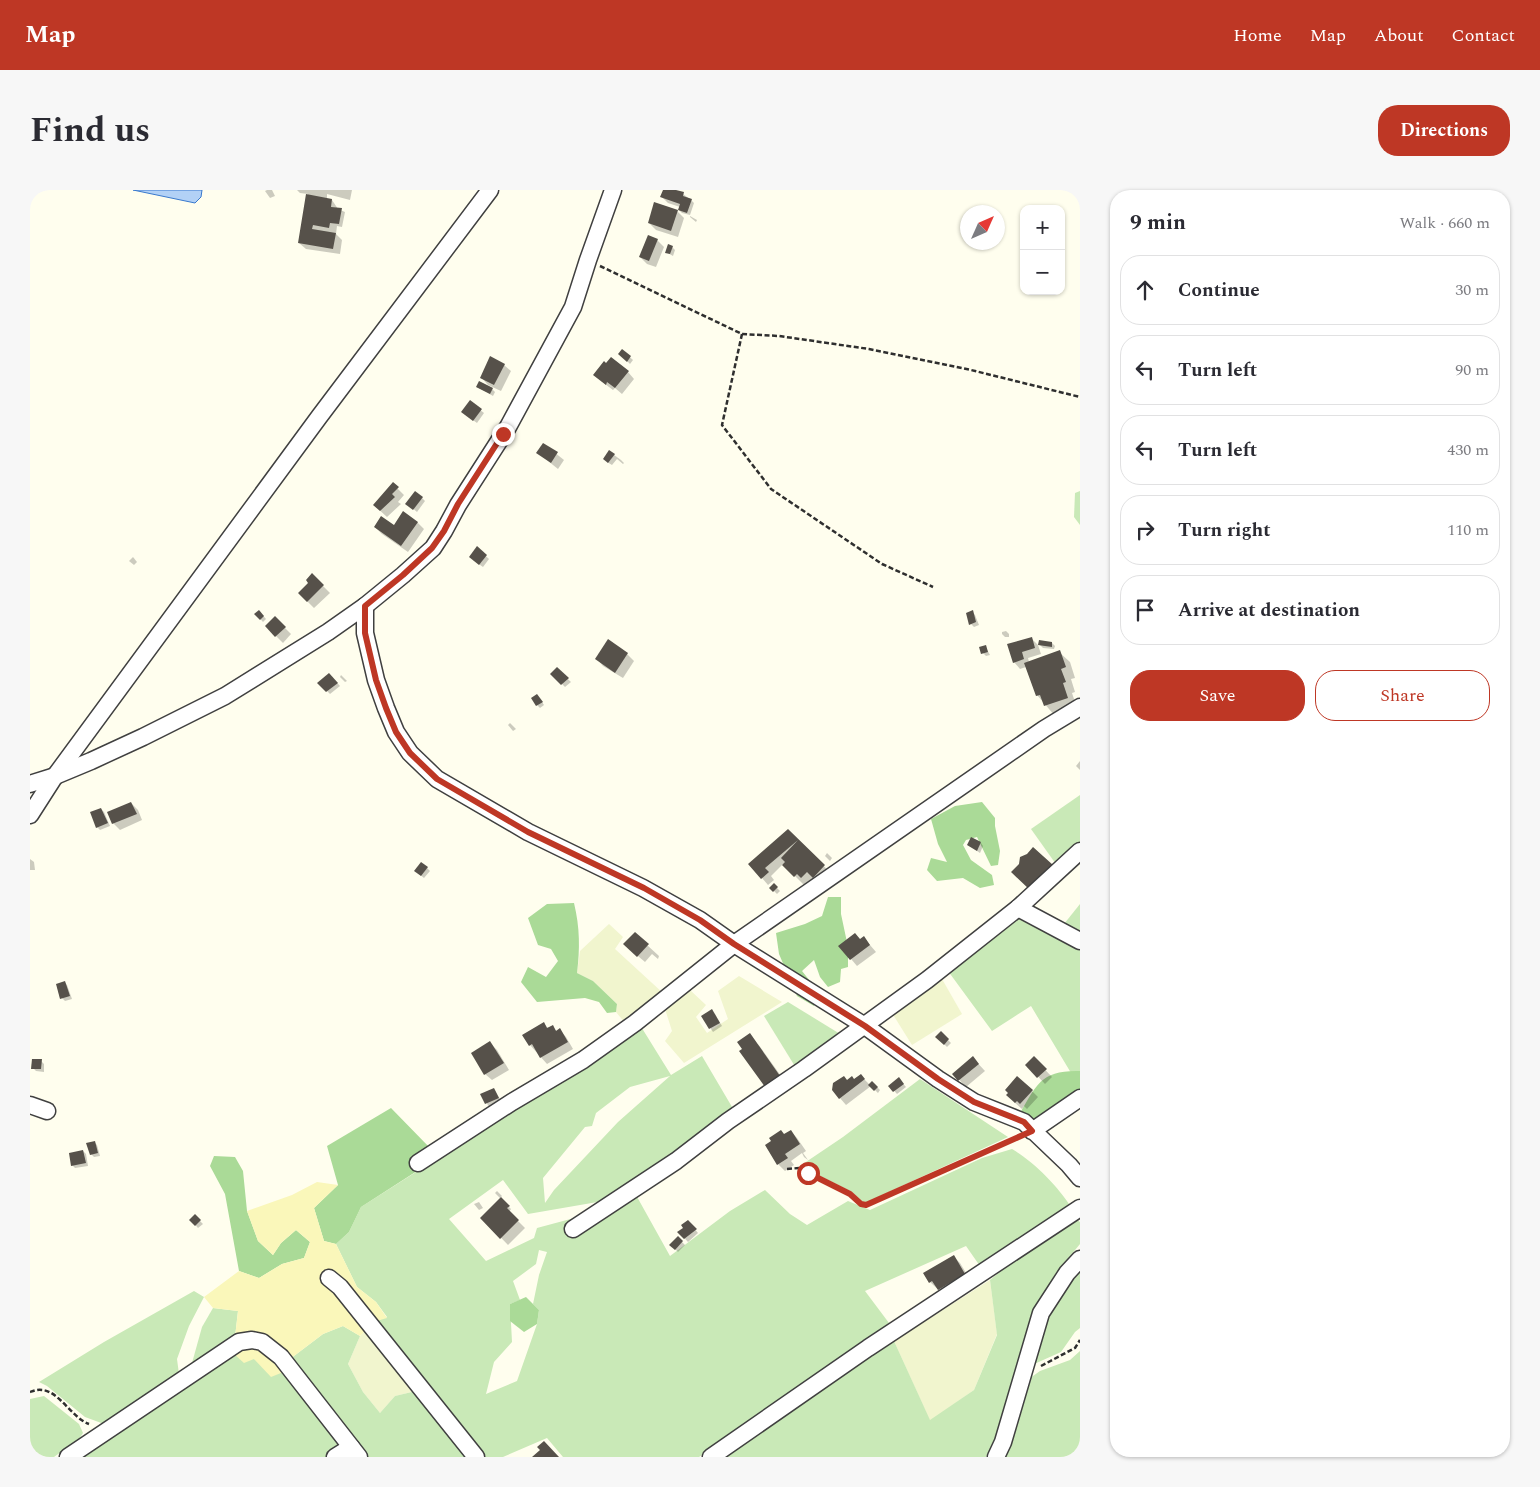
<!DOCTYPE html>
<html lang="en">
<head>
<meta charset="utf-8">
<style>
	:root { --surface:#fff; --page:#f7f7f7; --text:#2b2b33; --muted:#7c7c81; --line:#e1e1e2; --accent:#be3725 }
	body { margin:0; font-family:Spectral,serif; background:var(--page); color:var(--text) }
	.controls { position:absolute; right:15px; top:15px; display:grid; overflow:hidden; border-radius:10px; box-shadow:0 1px 4px #0004 }
	.controls button { width:45px; height:45px; display:grid; place-items:center; padding:0; border:0; border-bottom:1px solid var(--line); background:var(--surface); color:var(--text); font:25px sans-serif }
	.compass { position:absolute; left:930px; top:15px; width:45px; height:45px; border-radius:50%; background:var(--surface); box-shadow:0 1px 4px #0004; rotate:45deg }
	.stop { position:absolute; width:15px; height:15px; margin:-11px; border:4px solid #be3725; border-radius:50%; background:#fff }
	.stop.end { background:#be3725; border-color:#fff; box-shadow:0 1px 5px #0008 }
	.list { margin:0; padding:0; list-style:none }
	h2 { display:flex; justify-content:space-between; align-items:center; height:65px; margin:0; padding:0 20px; font-size:21px }
	h2 small { font-size:16px; font-weight:400; color:var(--muted) }
	.list li { display:grid; grid-template-columns:32px 1fr auto; gap:15px; align-items:center; box-sizing:border-box; height:70px; margin:0 10px 10px; padding:0 10px; border:1px solid var(--line); border-radius:20px }
	.list b { display:block; font-size:19px; white-space:nowrap }
	.list em { font-size:16px; font-style:normal; color:var(--muted) }
	.actions { display:flex; gap:10px; padding:15px 20px }
	.actions a { flex:1; padding:11px 0; border:1px solid var(--accent); border-radius:20px; text-align:center; font-size:18px; color:var(--accent) }
	.actions .main { background:var(--accent); color:#fff }
	.icon { flex:none; width:28px; height:28px; fill:none; stroke:currentColor; stroke-width:2; stroke-linecap:round; stroke-linejoin:round }
	.map { position:relative; flex:none; width:1050px; height:1267px; overflow:hidden; border-radius:20px }
	header { display:flex; align-items:center; gap:30px; box-sizing:border-box; height:70px; padding:0 25px; background:var(--accent); color:#fff }
	header strong { font-size:24px }
	nav { display:flex; gap:28px; margin-inline-start:auto; font-size:18px }
	.intro { display:flex; align-items:center; justify-content:space-between; box-sizing:border-box; height:120px; padding:0 30px }
	h1 { margin:0; font-size:35px }
	.button { padding:12px 22px; border-radius:20px; background:var(--accent); color:#fff; font-size:18px; font-weight:700 }
	main { display:flex; gap:30px; padding:0 30px }
	aside { flex:1; background:var(--surface); border-radius:20px; box-shadow:0 1px 4px #0004 }
	.map>svg:first-child { display:block }
	.farmland { fill:#f1f5ce }
	.green { fill:#c9e9b7; fill-rule:evenodd }
	.forest { fill:#aada97 }
	.sand { fill:#faf7ba }
	.water { fill:#b2d1f6; stroke:#3979cd }
	.shadow { fill:#0003 }
	.building { fill:#56514a }
	.lines { fill:none; stroke-linecap:round; stroke-linejoin:round }
	.street-casing { stroke:#404040; stroke-width:19 }
	.path { stroke:#2f2f2f; stroke-width:2.5; stroke-dasharray:5 2.5; stroke-linecap:butt }
	.street { stroke:#fff; stroke-width:16 }
	.route { stroke:#be3725; stroke-width:6 }
</style>
</head>
<body>
<header>
<strong>Map</strong>
<nav><a>Home</a><a>Map</a><a>About</a><a>Contact</a></nav>
</header>
<div class="intro"><h1>Find us</h1><a class="button">Directions</a></div>
<main>
<div class="map">
<svg width="1050" height="1267" viewBox="0 0 1050 1267">
	<rect width="100%" height="100%" fill="#fffeee"/>
	<g class="farmland">
		<polygon points="579,734 593,747 585,759 634,804 595,833 586,822 587,814 563,791 547,783 550,761"/>
		<polygon points="709,786 752,812 654,873 635,851 642,841 635,819 660,800 676,815 666,827 677,843 698,829 688,801"/>
		<polygon points="912,789 932,824 882,855 862,823"/>
		<polygon points="960,1090 967,1144 944,1200 900,1231 864,1151"/>
		<polygon points="336,1139 386,1201 365,1206 350,1223 333,1202 318,1174 330,1146"/>
	</g>
	<g class="green">
		<polygon points="1050,301 1050,335 1044,327 1045,303"/>
		<polygon points="1050,605 1050,655 1028,677 1001,639"/>
		<polygon points="1050,714 1050,742 1034,734"/>
		<polygon points="992,726 1050,756 1050,898 1001,816 962,841 918,781 984,727"/>
		<polygon points="758,812 815,847 766,878 734,826"/>
		<path d="M610,835l31,50 31,-19 33,56 -126,88 -81,14 -25,-34 -54,39 37,42 48,-23 3,-10 52,-14 47,-19 34,61 60,-45 35,-21 25,24 17,11 41,-24 22,9 112,-52 30,-9c21,12 46,37 59,58l-89,62 -16,-23 -101,45 27,36 -193,130h-136l-16,-19 -44,19h-19l-111,-135 14,-5 -11,-15 -19,-15 -21,-43 13,-12 12,-25 151,-96zM640,886l-52,46 -64,68 -9,13 -2,-25 42,-51 7,-1 4,-13 34,-26zM509,1060l8,2 -8,23 -6,29 6,6 -2,14 -20,57 -31,13 8,-32 18,-20 -2,-38 10,-4 -7,-19 23,-17z"/>
		<polygon points="890,889 978,947 837,1012 833,1012 822,1002 770,976 813,947"/>
		<polygon points="1046,1029 1050,1032 1050,1054 1026,1083 1004,1121 967,1245 956,1267 694,1267 733,1241 802,1190 864,1151 900,1230 944,1200 967,1145 960,1090 989,1066"/>
		<polygon points="1050,1080 1050,1138 1045,1142 1031,1162 1002,1175 1023,1110 1045,1088"/>
		<polygon points="164,1101 174,1107 159,1136 147,1169 149,1184 74,1234 55,1227 17,1196 9,1192 74,1152"/>
		<polygon points="183,1118 208,1121 205,1147 162,1173 172,1137"/>
		<polygon points="313,1136 330,1146 318,1174 333,1202 350,1223 365,1206 386,1201 438,1267 338,1267 260,1169 293,1144"/>
		<polygon points="1050,1161 1050,1267 973,1267 996,1191 1010,1181 1040,1170"/>
		<polygon points="204,1164 224,1169 256,1181 314,1255 296,1267 51,1267"/>
		<polygon points="14,1206 49,1234 53,1243 49,1249 24,1267 0,1267 0,1209"/>
	</g>
	<g class="forest">
		<polygon points="952,612 965,628 965,636 970,661 968,675 961,676 947,647 936,650 933,655 941,670 962,685 964,695 950,698 933,688 907,691 897,680 901,668 917,672 908,654 901,629 925,616"/>
		<polygon points="798,707 811,707 811,724 818,757 818,777 811,779 810,792 798,797 790,787 784,770 772,781 784,796 784,816 767,806 749,764 746,743 775,734 792,726"/>
		<path d="M544,713c6,25 6,46 3,70l16,8 24,23 -1,8 -9,1 -8,-11 -14,-4 -48,4 -16,-20 7,-15 18,10 12,-16 -7,-12 -13,-4 -10,-27 19,-14z"/>
		<path d="M1050,881v20l-50,35 -11,-11c18,-31 22,-45 61,-44z"/>
		<polygon points="361,918 399,957 382,971 387,981 331,1017 319,1042 306,1054 294,1051 284,1018 308,995 297,956"/>
		<polygon points="184,966 205,967 213,981 217,1021 228,1051 243,1065 251,1053 266,1040 280,1052 274,1068 252,1074 229,1088 209,1081 195,1004 180,976"/>
		<polygon points="496,1107 509,1120 507,1134 494,1142 480,1131 480,1114"/>
	</g>
	<g class="sand">
		<polygon points="287,992 308,995 284,1018 294,1051 306,1054 327,1097 346,1112 357,1128 343,1132 330,1146 313,1136 293,1144 260,1169 205,1147 208,1121 183,1118 174,1107 209,1081 229,1088 252,1074 274,1068 280,1052 266,1040 251,1053 243,1065 228,1051 217,1021 262,1005"/>
		<polygon points="222,1155 233,1159 256,1181 241,1187 224,1169 214,1173 204,1164"/>
	</g>
	<polygon class="water" points="103,0 172,0 171,7 165,13"/>
	<g class="shadow">
		<polygon points="237,0 242,0 245,6 240,8 235,1"/>
		<polygon points="267,0 322,0 320,10 297,4 297,10 302,10 308,19 315,22 312,37 307,36 306,44 312,50 310,64 276,59 269,53 278,4 270,3"/>
		<polygon points="634,0 642,0 653,4 661,10 664,13 660,25 652,23 649,20 650,17 638,13 632,7"/>
		<polygon points="647,21 654,28 648,47 626,40 619,33"/>
		<polygon points="660,26 667,30 666,32 660,27"/>
		<polygon points="627,50 634,57 626,77 617,74 610,67"/>
		<polygon points="642,57 645,60 643,66 636,62"/>
		<polygon points="592,160 603,170 600,174 590,164"/>
		<polygon points="474,175 481,181 471,201 458,195 451,187"/>
		<polygon points="598,182 604,189 592,204 585,198 583,200 571,191"/>
		<polygon points="447,197 462,199 465,202 463,206"/>
		<polygon points="440,212 454,223 447,233 436,225"/>
		<polygon points="514,254 534,270 528,279 508,263"/>
		<polygon points="580,262 591,270 594,273 593,274 587,269 582,275 577,272"/>
		<polygon points="363,294 374,305 368,312 371,314 357,327 344,315"/>
		<polygon points="392,308 395,311 387,322 380,316"/>
		<polygon points="387,332 394,339 378,362 352,344 345,337 365,336"/>
		<polygon points="447,358 459,369 453,377 443,370"/>
		<polygon points="103,367 107,372 104,375 99,371"/>
		<polygon points="282,385 300,403 284,418 269,403 280,393"/>
		<polygon points="229,421 236,429 233,432 226,424"/>
		<polygon points="942,422 945,425 949,435 944,437 941,434"/>
		<polygon points="245,428 261,444 253,453 236,436"/>
		<polygon points="976,441 979,444 979,447 975,447 972,444 972,442"/>
		<polygon points="1001,448 1008,455 1011,464 998,468 999,472 1029,462 1040,472 1045,488 1041,489 1045,502 1042,503 1047,518 1025,526 1007,505 996,477 990,479 984,472"/>
		<polygon points="1022,453 1025,456 1024,459 1013,458 1010,455"/>
		<polygon points="955,456 960,465 956,466 953,463"/>
		<polygon points="597,464 604,471 593,488 573,476 567,469"/>
		<polygon points="527,479 541,492 535,497 522,484"/>
		<polygon points="299,484 310,496 300,504 289,493"/>
		<polygon points="311,485 317,491 315,492 310,487"/>
		<polygon points="510,509 514,515 510,518 507,515"/>
		<polygon points="480,533 486,539 483,541 478,535"/>
		<polygon points="1050,571 1050,580 1046,576"/>
		<polygon points="101,613 108,620 112,630 90,640 83,633"/>
		<polygon points="71,619 74,622 80,636 70,640 67,637"/>
		<polygon points="765,647 772,655 804,686 782,697 778,693 775,696 753,674 741,686 744,690 738,695 720,674"/>
		<polygon points="951,653 953,656 950,663 938,655"/>
		<polygon points="797,663 802,668 800,671 795,666"/>
		<polygon points="0,669 4,672 5,680 0,680"/>
		<polygon points="397,678 400,681 394,688 389,684"/>
		<polygon points="744,695 750,701 747,704 741,698"/>
		<polygon points="605,744 629,766 628,769 622,764 615,772 602,761"/>
		<polygon points="834,748 846,762 827,776 810,756"/>
		<polygon points="34,792 37,795 42,809 35,811 32,808"/>
		<polygon points="685,824 692,836 683,842 673,827"/>
		<polygon points="514,834 519,839 522,837 527,841 530,840 536,847 543,859 517,874 500,855"/>
		<polygon points="911,843 921,853 917,857 907,847"/>
		<polygon points="460,853 467,860 479,880 462,890 455,884"/>
		<polygon points="728,854 756,893 742,903"/>
		<polygon points="943,868 955,881 936,897 924,884"/>
		<polygon points="1004,868 1022,887 1015,894 997,875"/>
		<polygon points="11,871 14,874 14,882 6,881 3,878"/>
		<polygon points="831,886 840,895 842,892 850,900 848,903 841,896 816,915 803,900"/>
		<polygon points="869,889 876,897 867,904 860,896"/>
		<polygon points="464,899 471,911 459,917 452,905"/>
		<polygon points="1002,901 1008,907 997,919 994,916 992,919 984,912"/>
		<polygon points="761,941 767,948 776,961 773,963 778,970 774,967 772,963 761,971 764,975 755,981 748,974 736,956"/>
		<polygon points="64,952 67,955 70,966 64,967 61,964"/>
		<polygon points="53,961 56,964 58,976 45,978 42,975"/>
		<polygon points="467,1001 472,1006 470,1008 481,1019 479,1022 495,1038 478,1055 452,1028 471,1009 465,1003"/>
		<polygon points="449,1012 453,1018 449,1020 444,1014"/>
		<polygon points="165,1026 173,1034 168,1038 161,1030"/>
		<polygon points="658,1031 668,1043 658,1052 649,1042 655,1038"/>
		<polygon points="648,1048 655,1055 648,1062 641,1055"/>
		<polygon points="923,1066 930,1073 941,1091 915,1106 900,1092 894,1084"/>
	</g>
	<g class="building">
		<polygon points="633,0 646,0 654,2 653,6 662,9 657,23 648,20 650,14 630,7"/>
		<polygon points="276,4 302,9 301,17 312,18 309,34 300,33 299,38 283,35 282,39 306,43 303,59 268,53"/>
		<polygon points="624,12 648,20 641,41 618,33"/>
		<polygon points="618,45 628,49 619,71 609,67"/>
		<polygon points="638,54 643,56 640,64 635,63"/>
		<polygon points="592,159 601,166 597,172 588,164"/>
		<polygon points="460,166 475,174 464,195 450,188"/>
		<polygon points="581,167 599,181 585,198 577,192 576,195 563,185 574,171 576,173"/>
		<polygon points="449,191 463,198 460,204 446,197"/>
		<polygon points="440,210 452,219 443,231 431,222"/>
		<polygon points="513,253 528,262 521,273 506,263"/>
		<polygon points="579,260 585,264 578,273 573,269"/>
		<polygon points="363,292 369,297 362,304 365,307 350,321 343,315"/>
		<polygon points="385,301 393,307 383,320 375,314"/>
		<polygon points="373,321 388,332 371,356 344,337 351,326 364,335"/>
		<polygon points="447,356 457,365 449,375 439,367"/>
		<polygon points="282,383 294,395 277,412 268,403 278,393 276,390"/>
		<polygon points="229,420 234,426 230,430 224,424"/>
		<polygon points="943,420 946,432 939,435 936,423"/>
		<polygon points="245,426 256,437 245,447 235,436"/>
		<polygon points="1002,447 1005,458 992,462 994,469 983,473 977,454"/>
		<polygon points="578,449 598,463 585,483 565,469"/>
		<polygon points="1009,450 1022,452 1022,457 1008,455"/>
		<polygon points="956,455 958,462 951,464 949,457"/>
		<polygon points="1030,460 1036,477 1031,479 1036,492 1033,493 1038,508 1014,516 1010,505 1006,506 994,473"/>
		<polygon points="527,477 539,488 531,495 520,484"/>
		<polygon points="299,483 308,493 296,502 287,493"/>
		<polygon points="507,504 513,512 506,516 501,508"/>
		<polygon points="101,612 107,624 82,634 77,622"/>
		<polygon points="71,618 78,633 66,638 60,622"/>
		<polygon points="758,639 795,675 783,688 777,682 771,688 767,684 764,687 752,675 755,672 751,668 768,650 735,678 739,682 731,689 718,674"/>
		<polygon points="941,647 951,652 947,661 937,655"/>
		<polygon points="1003,657 1023,675 1000,700 981,682 989,674 990,667 997,664"/>
		<polygon points="391,672 398,677 391,686 384,681"/>
		<polygon points="744,693 748,697 743,702 739,698"/>
		<polygon points="605,742 619,754 607,767 593,754"/>
		<polygon points="825,743 830,749 834,746 840,755 820,770 808,756"/>
		<polygon points="35,791 40,806 30,809 26,794"/>
		<polygon points="682,819 690,833 679,839 671,826"/>
		<polygon points="514,832 517,838 523,835 526,841 530,838 538,852 510,868 502,854 499,856 492,845"/>
		<polygon points="911,841 919,849 914,855 905,847"/>
		<polygon points="720,843 750,886 735,897 709,861 712,859 707,852"/>
		<polygon points="460,851 474,873 454,885 441,863"/>
		<polygon points="943,866 949,874 928,891 922,884"/>
		<polygon points="1004,866 1017,879 1007,888 995,875"/>
		<polygon points="2,869 12,869 11,879 1,879"/>
		<polygon points="831,884 835,889 809,909 802,900 803,893 814,886 817,890 822,886 824,889"/>
		<polygon points="987,886 1003,900 990,914 987,911 985,913 976,905 978,903 975,900"/>
		<polygon points="869,887 874,894 863,902 858,896"/>
		<polygon points="842,891 848,897 844,901 838,895"/>
		<polygon points="464,898 469,908 455,914 450,904"/>
		<polygon points="751,940 754,944 761,940 770,954 755,964 758,968 747,975 735,955 741,951 739,948"/>
		<polygon points="65,951 68,963 60,965 56,953"/>
		<polygon points="53,960 56,973 41,976 39,963"/>
		<polygon points="471,1007 480,1016 477,1018 489,1030 470,1049 450,1028"/>
		<polygon points="165,1024 171,1030 165,1036 159,1030"/>
		<polygon points="658,1030 667,1039 654,1049 647,1042 653,1038 651,1035"/>
		<polygon points="648,1046 653,1051 645,1060 639,1055"/>
		<polygon points="924,1065 935,1084 908,1100 902,1091 899,1093 893,1083"/>
		<polygon points="514,1251 529,1267 502,1267 510,1260 507,1257"/>
	</g>
	<g class="lines">
		<g class="street-casing">
			<g id="street">
				<polyline points="335,416 335,443 346,490 356,518 366,542 380,563 407,589 498,642 613,698 670,730 704,754 835,836 908,889 944,912 994,932 1039,975 1050,988"/>
				<polyline points="0,594 25,586 61,571 113,547 195,506 298,442 335,416 373,385 403,358 414,341 428,315 478,237 543,117 558,70 583,0"/>
				<polyline points="0,625 25,586 289,227 460,0"/>
				<polyline points="988,718 1050,751"/>
				<polyline points="0,915 17,921"/>
				<polyline points="1002,941 1050,908"/>
				<polyline points="388,973 482,912 553,870 605,833 704,754 1014,539 1050,517"/>
				<polyline points="543,1039 646,971 698,931 774,879 897,790 988,718 1050,661"/>
				<polyline points="299,1088 310,1097 446,1267"/>
				<polyline points="38,1267 209,1152 222,1150 232,1152 251,1167 329,1267"/>
				<polyline points="305,1267 321,1257"/>
				<polyline points="681,1267 838,1158 1050,1018"/>
				<polyline points="966,1267 973,1252 1011,1123 1037,1083 1050,1069"/>
			</g>
		</g>
		<g class="path">
			<polyline points="570,76 712,144 749,146 839,159 941,180 1050,207"/>
			<polyline points="712,144 692,235 741,299 852,374 903,397"/>
			<polyline points="757,979 769,978 820,1004 831,1014 836,1015 990,947"/>
			<polyline points="1011,1176 1045,1158 1050,1150"/>
			<path d="M0,1202c3,-1 8,-3 12,-2 17,1 30,28 47,34"/>
		</g>
		<use href="#street" class="street"/>
	</g>
	<g class="lines">
		<polyline class="route" points="473,244 428,314 414,341 402,358 373,385 335,416 335,443 346,490 356,518 366,542 380,563 407,589 498,642 614,698 670,730 704,754 835,836 908,889 944,912 994,932 1002,941 836,1015 831,1014 820,1004 778,983"/>
	</g>
</svg>
<div class="controls">
<button>+</button>
<button>−</button>
</div>
<svg class="compass" viewBox="-18 -18 36 36"><path d="M0-13l5 13h-10z" fill="#e53935"/><path d="M0 13l5-13h-10z" fill="#7c7c81"/></svg>
<div class="stop" style="left:778px;top:983px"></div>
<div class="stop end" style="left:473px;top:244px"></div>
</div>
<aside>
<h2>9 min<small>Walk · 660 m</small></h2>
<ul class="list">
<li><svg class="icon" aria-label="ahead" viewBox="0 0 24 24"><path d="M12 20V5M6 11l6-6 6 6"/></svg><div><b>Continue</b></div><em>30 m</em></li>
<li><svg class="icon" aria-label="left" viewBox="0 0 24 24"><path d="M17 20v-9H6M10 6l-5 5 5 5"/></svg><div><b>Turn left</b></div><em>90 m</em></li>
<li><svg class="icon" aria-label="left" viewBox="0 0 24 24"><path d="M17 20v-9H6M10 6l-5 5 5 5"/></svg><div><b>Turn left</b></div><em>430 m</em></li>
<li><svg class="icon" aria-label="right" viewBox="0 0 24 24"><path d="M7 20v-9h11M14 6l5 5-5 5"/></svg><div><b>Turn right</b></div><em>110 m</em></li>
<li><svg class="icon" aria-label="arrive" viewBox="0 0 24 24"><path d="M6 21V4h12l-3 4 3 4H6"/></svg><div><b>Arrive at destination</b></div></li>
</ul>
<div class="actions"><a class="main">Save</a><a>Share</a></div>
</aside>
</main>
</body>
</html>
